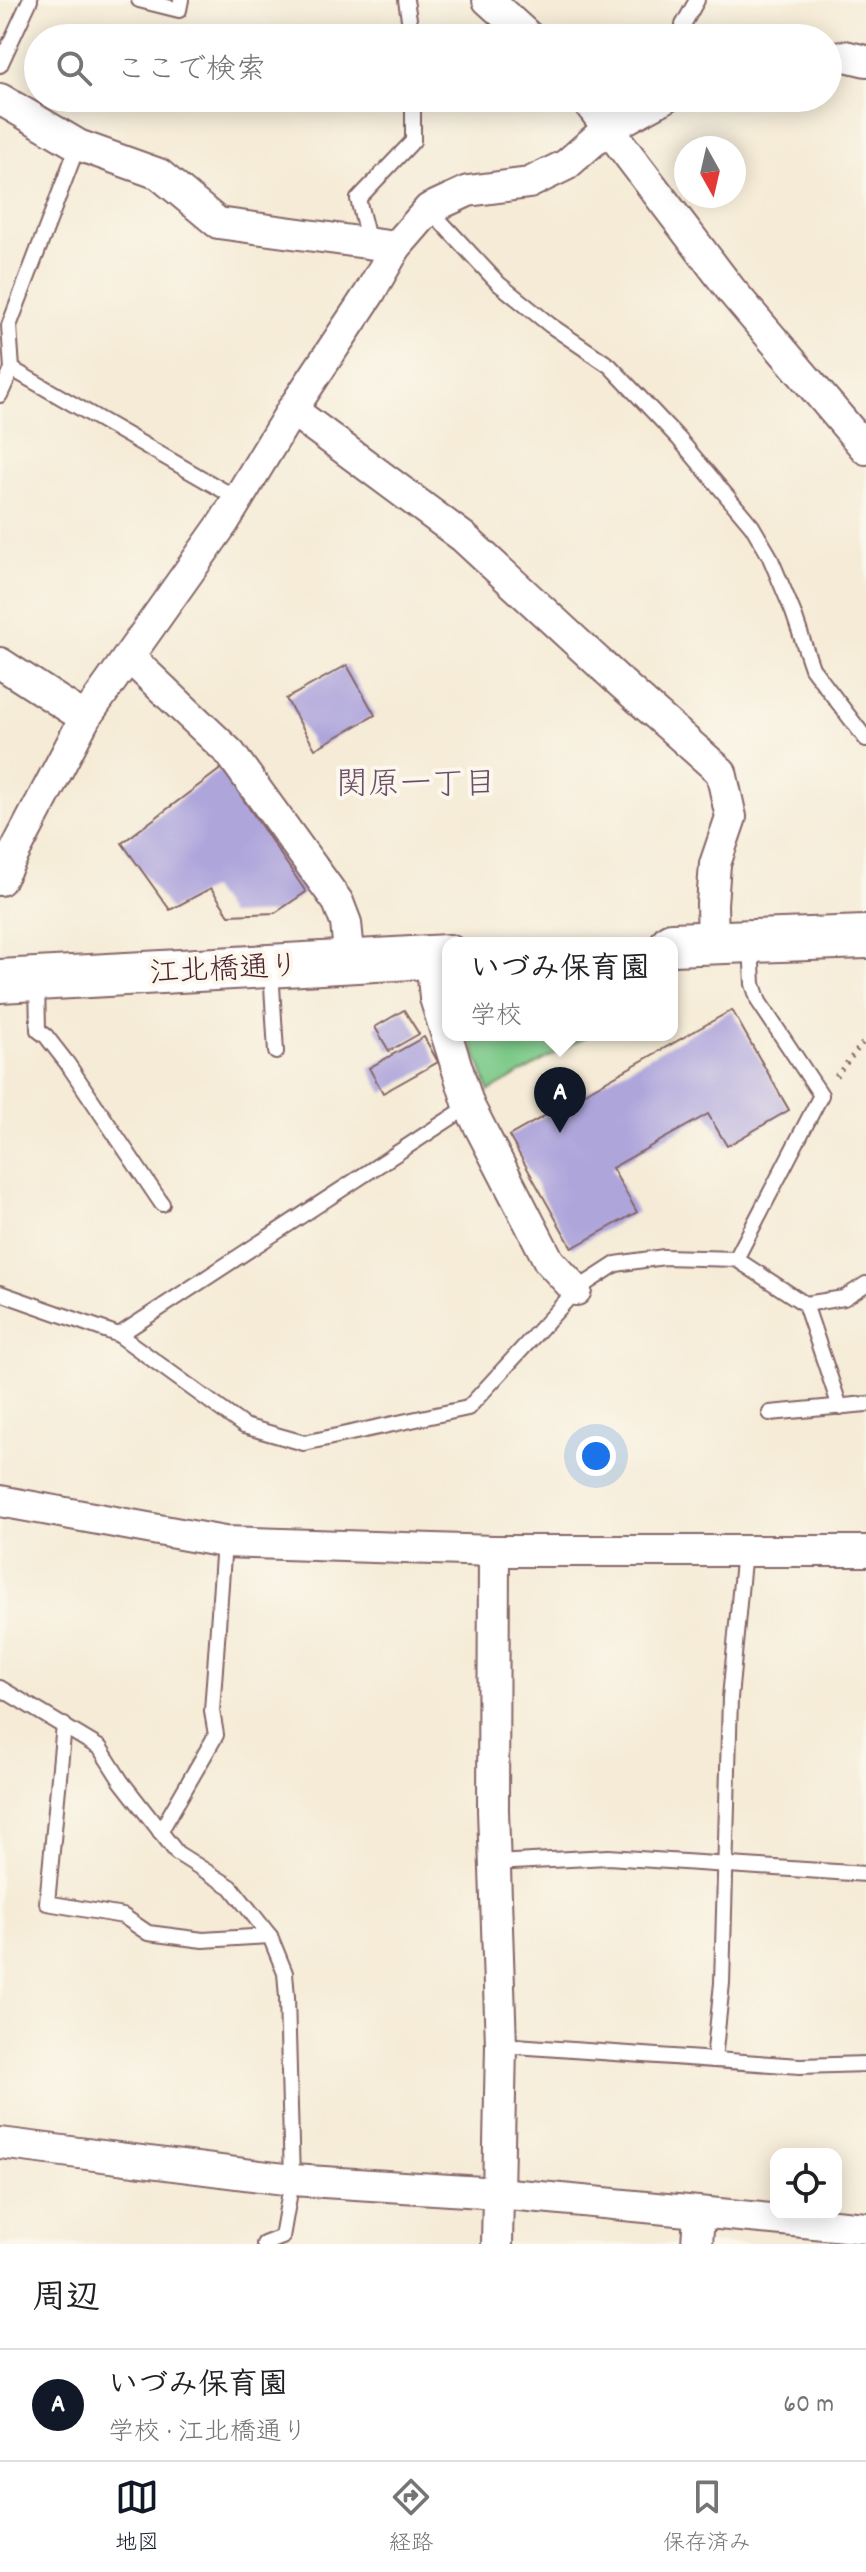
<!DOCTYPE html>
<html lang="ja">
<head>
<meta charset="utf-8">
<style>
	:root { --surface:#fff; --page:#f2f2f2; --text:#202124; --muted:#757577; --line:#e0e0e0; --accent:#111827 }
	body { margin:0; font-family:Dekko,"Klee One",sans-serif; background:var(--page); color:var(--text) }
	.controls { position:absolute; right:24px; bottom:24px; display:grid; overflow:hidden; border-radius:16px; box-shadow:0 4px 20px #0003 }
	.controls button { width:72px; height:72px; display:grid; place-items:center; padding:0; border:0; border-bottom:2px solid var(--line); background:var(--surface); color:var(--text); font:40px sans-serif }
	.compass { position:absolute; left:674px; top:136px; width:72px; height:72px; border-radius:50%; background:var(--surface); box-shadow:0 4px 20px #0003; rotate:172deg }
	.you { position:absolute; left:596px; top:1456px; width:28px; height:28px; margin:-20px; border:6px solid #fff; border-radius:50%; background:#1a73e8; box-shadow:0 0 0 12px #1a73e833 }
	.badge { display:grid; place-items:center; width:52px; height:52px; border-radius:50%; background:var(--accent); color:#fff; font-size:26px; font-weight:700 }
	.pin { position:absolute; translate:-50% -66px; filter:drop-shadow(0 2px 4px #0008) }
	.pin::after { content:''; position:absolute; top:42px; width:28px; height:24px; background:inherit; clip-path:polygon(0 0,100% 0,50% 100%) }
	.popup { position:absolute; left:442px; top:937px; width:236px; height:104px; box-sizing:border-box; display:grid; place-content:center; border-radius:16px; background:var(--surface); filter:drop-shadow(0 2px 6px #0005); font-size:26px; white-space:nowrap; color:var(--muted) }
	.popup b { font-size:30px; color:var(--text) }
	.popup::after { content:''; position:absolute; left:50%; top:100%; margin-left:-16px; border:16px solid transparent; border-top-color:var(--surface) }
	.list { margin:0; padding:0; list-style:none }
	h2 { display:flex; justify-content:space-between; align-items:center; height:104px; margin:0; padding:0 32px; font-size:34px }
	h2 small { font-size:26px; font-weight:400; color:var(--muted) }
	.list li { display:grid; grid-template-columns:52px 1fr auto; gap:24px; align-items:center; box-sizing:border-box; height:112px; padding:0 32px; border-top:2px solid var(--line) }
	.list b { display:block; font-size:30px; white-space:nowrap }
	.list p { margin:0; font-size:26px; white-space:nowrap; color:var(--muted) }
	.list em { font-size:26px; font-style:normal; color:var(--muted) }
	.icon { flex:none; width:44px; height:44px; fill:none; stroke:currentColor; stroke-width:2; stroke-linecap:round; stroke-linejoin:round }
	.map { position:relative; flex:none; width:866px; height:2244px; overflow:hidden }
	.search { position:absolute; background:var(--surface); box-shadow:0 4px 20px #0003; left:24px; right:24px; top:24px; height:88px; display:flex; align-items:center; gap:20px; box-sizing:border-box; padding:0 28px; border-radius:44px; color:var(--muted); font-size:30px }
	.sheet { height:216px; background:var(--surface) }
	nav { display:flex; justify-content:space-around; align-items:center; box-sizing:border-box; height:112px; border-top:2px solid var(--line); background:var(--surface); font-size:22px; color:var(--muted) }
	nav a { display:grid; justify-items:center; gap:4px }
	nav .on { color:var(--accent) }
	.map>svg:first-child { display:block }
	.green { fill:#7cc988; stroke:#63745a; stroke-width:2 }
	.building { fill:#aea5db }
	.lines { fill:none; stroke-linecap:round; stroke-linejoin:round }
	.service-casing { stroke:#866667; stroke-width:18 }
	.minor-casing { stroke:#866667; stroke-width:34 }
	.secondary-casing { stroke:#866667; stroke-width:46 }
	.path { stroke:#866667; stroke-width:5; stroke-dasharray:2 6; stroke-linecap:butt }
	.service { stroke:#fff; stroke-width:14 }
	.minor { stroke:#fff; stroke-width:30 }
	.secondary { stroke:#fff; stroke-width:42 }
	.labels { text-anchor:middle; stroke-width:8; stroke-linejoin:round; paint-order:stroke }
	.street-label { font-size:30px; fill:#4a1f2b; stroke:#fbf7ec }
	.neighbourhood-label { font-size:32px; fill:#6d4e69; stroke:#fbf7ec }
</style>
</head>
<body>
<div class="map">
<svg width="866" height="2244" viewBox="0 0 866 2244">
	<rect width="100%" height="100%" fill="#fbf7ec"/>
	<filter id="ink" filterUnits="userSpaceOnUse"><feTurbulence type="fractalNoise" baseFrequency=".0125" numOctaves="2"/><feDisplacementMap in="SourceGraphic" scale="16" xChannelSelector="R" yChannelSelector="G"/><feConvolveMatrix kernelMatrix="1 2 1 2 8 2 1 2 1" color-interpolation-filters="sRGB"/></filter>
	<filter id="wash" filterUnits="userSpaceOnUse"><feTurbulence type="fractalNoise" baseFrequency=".006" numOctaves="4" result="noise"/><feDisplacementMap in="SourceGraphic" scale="32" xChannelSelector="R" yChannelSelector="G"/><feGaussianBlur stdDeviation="1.8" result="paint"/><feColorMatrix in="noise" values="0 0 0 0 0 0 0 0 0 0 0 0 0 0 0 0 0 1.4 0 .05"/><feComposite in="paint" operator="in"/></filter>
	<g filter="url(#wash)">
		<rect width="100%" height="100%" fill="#f5ebd6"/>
		<polygon class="green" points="469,1035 589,1035 489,1091"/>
		<g id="blocks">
			<g class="building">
				<polygon points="347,665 375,715 315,749 286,699"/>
				<polygon points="222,768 306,892 275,913 229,915 211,888 170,910 122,843"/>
				<polygon points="404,1010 419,1034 389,1051 375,1027"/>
				<polygon points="732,1010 789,1110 727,1146 708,1114 612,1168 637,1212 572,1248 509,1136"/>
				<polygon points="424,1037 438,1062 383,1093 369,1068"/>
			</g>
		</g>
	</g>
	<g filter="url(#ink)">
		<use href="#blocks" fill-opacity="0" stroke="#866667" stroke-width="2"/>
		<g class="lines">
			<g class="service-casing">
				<g id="service">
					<polyline points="139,0 179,10 181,0"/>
					<polyline points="406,0 412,38"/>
					<polyline points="686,38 683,25 697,0"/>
					<polyline points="0,65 30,0"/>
					<polyline points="429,209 499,284 550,325 610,366 679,439 752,526 769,555 793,612 812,668 866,739"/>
					<polyline points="369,243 358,199 413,141 413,98"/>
					<polyline points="12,369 238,499"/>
					<polyline points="0,395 12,369 9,326 78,145"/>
					<polyline points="271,969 276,1052"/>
					<polyline points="37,983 38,1030 46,1036 67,1063 162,1204"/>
					<polyline points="736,1259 805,1304 840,1407"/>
					<polyline points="0,1293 119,1335 244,1426 304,1443 468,1408 576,1290 616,1264 664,1257 736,1259 821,1095 759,1002 753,984 751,944"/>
					<polyline points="805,1304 844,1298 866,1284"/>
					<polyline points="119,1335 469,1106"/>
					<polyline points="770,1413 866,1404"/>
					<polyline points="0,1688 100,1748 121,1781 177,1853 231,1887 270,1936 285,1973 287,1997 292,2180 282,2237 264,2244"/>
					<polyline points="64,1725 47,1903 123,1916 148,1933 203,1940 270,1936"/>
					<polyline points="160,1832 216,1735 212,1711 224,1542"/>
					<polyline points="495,1863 608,1857 866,1874"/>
					<polyline points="501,2045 800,2066 866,2064"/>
					<polyline points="714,2060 722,1983 730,1698 744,1550"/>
				</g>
			</g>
			<g class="minor-casing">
				<g id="minor">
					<polyline points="488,0 530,38"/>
					<polyline points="828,59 845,56 866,61"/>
					<polyline points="585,98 731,290 866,449"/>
					<polyline points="0,99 78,145 159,174 218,223 396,247"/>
					<polyline points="292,410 463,537 622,684 721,772 731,817 715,864 712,904 713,942"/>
					<polyline points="129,657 230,753 338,902 346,923 350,962"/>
					<polyline points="0,663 85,718"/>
					<polyline points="0,880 85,718 224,522 292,410 369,294 396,247 429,209 468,191 529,183 566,165 607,129 664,98"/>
					<polyline points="431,957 435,998 469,1106 549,1261 576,1290"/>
					<polyline points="0,1501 224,1542 494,1551 866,1551"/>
					<polyline points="494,1551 493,1810 501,2045 497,2244"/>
					<polyline points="0,2143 292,2180 498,2193 866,2228"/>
					<polyline points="697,2244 699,2214"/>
				</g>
			</g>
			<g class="secondary-casing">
				<g id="secondary">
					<polyline points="672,944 866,937"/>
					<polyline points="0,981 448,956"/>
				</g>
			</g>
			<polyline class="path" points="836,1076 866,1039"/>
			<use href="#service" class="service"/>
			<use href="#minor" class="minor"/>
			<use href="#secondary" class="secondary"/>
		</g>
	</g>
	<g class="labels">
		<g class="street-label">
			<text transform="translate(224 968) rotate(-3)" y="10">江北橋通り</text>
		</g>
		<g class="neighbourhood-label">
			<text x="416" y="793">関原一丁目</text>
		</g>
	</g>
</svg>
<div class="controls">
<button><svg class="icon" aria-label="locate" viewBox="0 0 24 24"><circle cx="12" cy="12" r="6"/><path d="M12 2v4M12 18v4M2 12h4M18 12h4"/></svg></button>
</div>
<svg class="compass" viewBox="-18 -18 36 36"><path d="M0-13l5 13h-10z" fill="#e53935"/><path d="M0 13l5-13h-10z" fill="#757577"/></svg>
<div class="you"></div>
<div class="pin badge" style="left:560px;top:1133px">A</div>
<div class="popup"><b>いづみ保育園</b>学校</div>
<div class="search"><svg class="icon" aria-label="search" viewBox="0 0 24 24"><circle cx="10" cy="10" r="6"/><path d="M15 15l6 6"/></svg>ここで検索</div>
</div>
<section class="sheet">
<h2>周辺<small></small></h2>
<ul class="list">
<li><span class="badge">A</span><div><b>いづみ保育園</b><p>学校 · 江北橋通り</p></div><em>60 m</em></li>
</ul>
</section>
<nav>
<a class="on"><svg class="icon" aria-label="map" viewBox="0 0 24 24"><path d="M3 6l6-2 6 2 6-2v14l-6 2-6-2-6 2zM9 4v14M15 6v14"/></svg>地図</a>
<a><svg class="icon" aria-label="directions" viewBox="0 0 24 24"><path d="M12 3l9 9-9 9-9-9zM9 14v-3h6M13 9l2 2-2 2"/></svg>経路</a>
<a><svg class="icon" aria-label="saved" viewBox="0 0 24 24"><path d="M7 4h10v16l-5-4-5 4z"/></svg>保存済み</a>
</nav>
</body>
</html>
